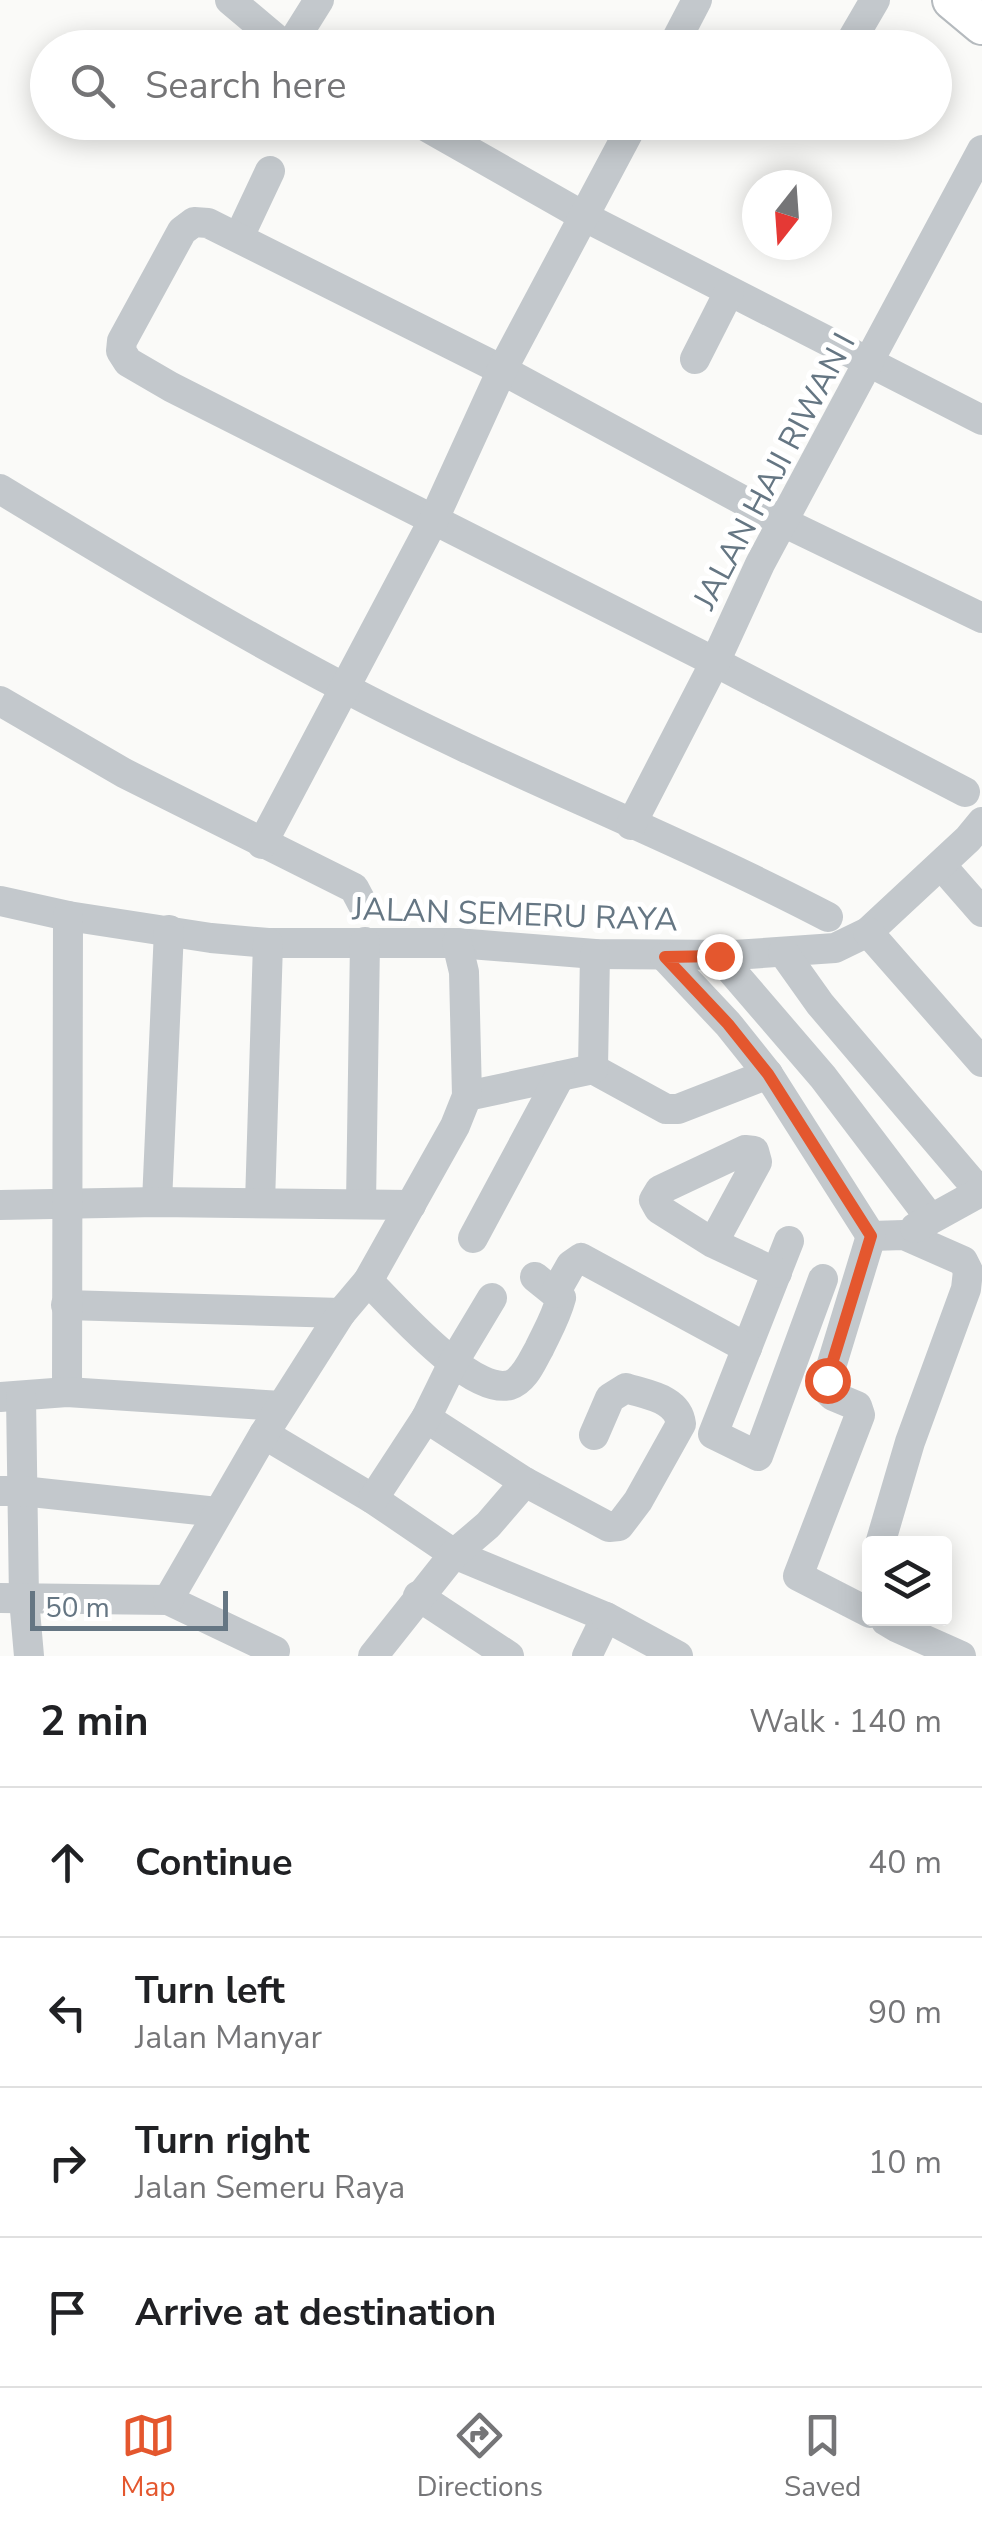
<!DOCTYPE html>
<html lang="en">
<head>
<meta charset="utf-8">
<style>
	:root { --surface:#fff; --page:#f2f2f2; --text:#202124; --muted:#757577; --line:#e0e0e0; --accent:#e4572e }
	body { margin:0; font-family:"Nunito Sans",sans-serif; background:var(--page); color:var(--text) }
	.controls { position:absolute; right:30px; bottom:30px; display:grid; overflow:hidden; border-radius:10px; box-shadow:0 5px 25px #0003 }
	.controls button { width:90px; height:90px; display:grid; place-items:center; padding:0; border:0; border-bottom:2px solid var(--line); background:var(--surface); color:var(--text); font:50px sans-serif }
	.compass { position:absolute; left:742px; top:170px; width:90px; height:90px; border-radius:50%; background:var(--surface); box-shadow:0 5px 25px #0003; rotate:197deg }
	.scale { position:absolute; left:30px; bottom:25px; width:198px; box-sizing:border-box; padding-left:10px; border:5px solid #657683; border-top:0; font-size:28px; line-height:35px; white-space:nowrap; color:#657683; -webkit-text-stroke:8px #fff; paint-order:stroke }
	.stop { position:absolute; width:30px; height:30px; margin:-22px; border:8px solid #e4572e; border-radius:50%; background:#fff }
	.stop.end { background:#e4572e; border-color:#fff; box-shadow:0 2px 10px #0008 }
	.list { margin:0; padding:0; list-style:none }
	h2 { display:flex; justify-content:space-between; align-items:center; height:130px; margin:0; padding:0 40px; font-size:42px }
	h2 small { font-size:32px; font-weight:400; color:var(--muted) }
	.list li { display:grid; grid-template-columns:65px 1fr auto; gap:30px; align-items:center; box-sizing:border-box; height:150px; padding:0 40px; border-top:2px solid var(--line) }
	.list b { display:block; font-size:38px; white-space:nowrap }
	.list p { margin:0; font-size:32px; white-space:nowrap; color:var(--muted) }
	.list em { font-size:32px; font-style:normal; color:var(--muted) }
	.icon { flex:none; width:55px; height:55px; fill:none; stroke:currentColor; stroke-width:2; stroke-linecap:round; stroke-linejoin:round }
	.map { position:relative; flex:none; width:982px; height:1656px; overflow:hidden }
	.search { position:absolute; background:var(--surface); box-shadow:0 5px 25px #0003; left:30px; right:30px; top:30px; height:110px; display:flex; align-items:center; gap:25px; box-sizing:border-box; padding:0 35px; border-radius:55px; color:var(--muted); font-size:38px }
	.sheet { height:730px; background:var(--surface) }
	nav { display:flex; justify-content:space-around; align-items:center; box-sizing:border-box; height:140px; border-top:2px solid var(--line); background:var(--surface); font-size:28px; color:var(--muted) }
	nav a { display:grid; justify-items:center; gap:5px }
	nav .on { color:var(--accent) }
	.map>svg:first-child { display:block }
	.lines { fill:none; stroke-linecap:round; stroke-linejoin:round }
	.major-casing { stroke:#b5babe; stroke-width:42 }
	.minor { stroke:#c3c8cc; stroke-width:30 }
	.major { stroke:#fff; stroke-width:38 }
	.route { stroke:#e4572e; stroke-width:12 }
	.labels { text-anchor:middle; stroke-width:10; stroke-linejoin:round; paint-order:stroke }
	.street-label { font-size:32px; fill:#657683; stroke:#fff }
</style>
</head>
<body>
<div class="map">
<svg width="982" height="1656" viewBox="0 0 982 1656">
	<rect width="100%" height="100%" fill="#fafaf8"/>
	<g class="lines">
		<g class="major-casing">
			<polyline id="major" points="952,0 982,25"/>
		</g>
		<g class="minor">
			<polyline points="230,0 287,48"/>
			<polyline points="289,48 319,0"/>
			<polyline points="672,48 697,0"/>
			<polyline points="847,48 875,0"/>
			<polyline points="418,122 585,217 982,420"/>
			<polyline points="239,237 270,171"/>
			<polyline points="695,359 729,292"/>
			<path d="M0,489c112,68 225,136 341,197 159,84 328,148 487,231"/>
			<polyline points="0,701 124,773 354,888 363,905"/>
			<polyline points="965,792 715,662 171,387 128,362 121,351 122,341 182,231 194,222 208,223 502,370 783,522 982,618"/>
			<polyline points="631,825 715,662 760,564 982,150"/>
			<polyline points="262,844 433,521 502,370 634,122"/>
			<polyline points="941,865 982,912"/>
			<polyline points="0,901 68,916 211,938 268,943 457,943 595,954 734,955 835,948 868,932 968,839 982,822"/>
			<polyline points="868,932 982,1062"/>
			<polyline points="783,952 820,1004 980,1192"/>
			<polyline points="719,956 823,1077 930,1218"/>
			<polyline points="665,957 728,1024 768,1074 871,1236 904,1235 963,1261 968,1271 966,1289 910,1442 880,1544"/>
			<polyline points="593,1069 666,1109 678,1109 768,1074"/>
			<polyline points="467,1096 593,1069 595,954"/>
			<polyline points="157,1202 169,930"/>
			<polyline points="260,1203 268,943"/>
			<polyline points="361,1204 365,942"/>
			<polyline points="0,1205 157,1202 411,1205"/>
			<polyline points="915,1228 982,1191"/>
			<polyline points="473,1238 560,1076"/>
			<polyline points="789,1241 713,1434 758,1456 823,1279"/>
			<polyline points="713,1243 757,1162 754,1151 745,1150 660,1190 654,1200 659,1209 713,1243 777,1273"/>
			<path d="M368,1281c26,25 103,115 142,104 15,-5 22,-24 29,-36 8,-17 17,-32 22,-51l-26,-21"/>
			<polyline points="555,1293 571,1265 581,1258 747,1348"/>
			<polyline points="66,1305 341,1313"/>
			<polyline points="67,1392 68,916"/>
			<polyline points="0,1397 67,1392 281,1406"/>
			<polyline points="21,1397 24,1599 29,1656"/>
			<path d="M426,1418l99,64 84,45 10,-1 19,-25 43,-77c-3,-26 -34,-29 -55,-36l-16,10 -16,37"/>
			<polyline points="264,1434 373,1499 454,1554 606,1617 587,1656"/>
			<polyline points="0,1491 22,1491 217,1512"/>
			<polyline points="373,1499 426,1418 453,1363 492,1298"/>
			<polyline points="418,1596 509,1656"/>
			<polyline points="0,1598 168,1600 275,1651 271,1656"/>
			<polyline points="168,1600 264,1434 341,1313 368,1281 455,1126 467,1096 464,972 457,943"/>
			<polyline points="870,1613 798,1576 860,1415 857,1406 833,1396 827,1390 827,1380 871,1236"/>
			<polyline points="606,1617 678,1656"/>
			<polyline points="887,1618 886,1621 896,1627 961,1656"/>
			<polyline points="373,1656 454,1554 488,1525 525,1482"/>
		</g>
		<use href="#major" class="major"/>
	</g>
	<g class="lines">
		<polyline class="route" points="719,956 665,957 728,1024 768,1074 871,1236 827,1380"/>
	</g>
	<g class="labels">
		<g class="street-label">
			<text transform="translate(774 471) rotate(-62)" y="11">JALAN HAJI RIWAN I</text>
			<text transform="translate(515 914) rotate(2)" y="11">JALAN SEMERU RAYA</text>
		</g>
	</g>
</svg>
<div class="controls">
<button><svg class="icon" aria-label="layers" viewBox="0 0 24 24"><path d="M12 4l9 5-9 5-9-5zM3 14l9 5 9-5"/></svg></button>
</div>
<svg class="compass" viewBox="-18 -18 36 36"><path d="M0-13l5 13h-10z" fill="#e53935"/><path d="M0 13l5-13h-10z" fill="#757577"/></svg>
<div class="scale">50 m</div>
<div class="stop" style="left:827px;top:1380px"></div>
<div class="stop end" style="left:719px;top:956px"></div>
<div class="search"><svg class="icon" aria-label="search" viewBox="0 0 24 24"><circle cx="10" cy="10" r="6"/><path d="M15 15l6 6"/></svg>Search here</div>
</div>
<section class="sheet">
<h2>2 min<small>Walk · 140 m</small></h2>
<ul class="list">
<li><svg class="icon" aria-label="ahead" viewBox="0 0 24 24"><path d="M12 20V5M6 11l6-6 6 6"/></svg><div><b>Continue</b></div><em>40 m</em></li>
<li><svg class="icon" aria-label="left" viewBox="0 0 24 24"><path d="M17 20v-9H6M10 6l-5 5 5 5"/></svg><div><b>Turn left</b><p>Jalan Manyar</p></div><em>90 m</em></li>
<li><svg class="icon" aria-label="right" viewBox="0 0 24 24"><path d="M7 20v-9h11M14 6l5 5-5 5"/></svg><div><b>Turn right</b><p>Jalan Semeru Raya</p></div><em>10 m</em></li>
<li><svg class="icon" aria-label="arrive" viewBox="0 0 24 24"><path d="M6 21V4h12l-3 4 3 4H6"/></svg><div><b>Arrive at destination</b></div></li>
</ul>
</section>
<nav>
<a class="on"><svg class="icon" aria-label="map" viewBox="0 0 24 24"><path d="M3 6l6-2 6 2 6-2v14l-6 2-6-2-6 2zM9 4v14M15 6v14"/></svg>Map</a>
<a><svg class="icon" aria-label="directions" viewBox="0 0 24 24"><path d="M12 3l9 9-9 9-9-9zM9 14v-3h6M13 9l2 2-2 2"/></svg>Directions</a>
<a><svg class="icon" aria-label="saved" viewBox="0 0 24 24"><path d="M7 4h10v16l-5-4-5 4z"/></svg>Saved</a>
</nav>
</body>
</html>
